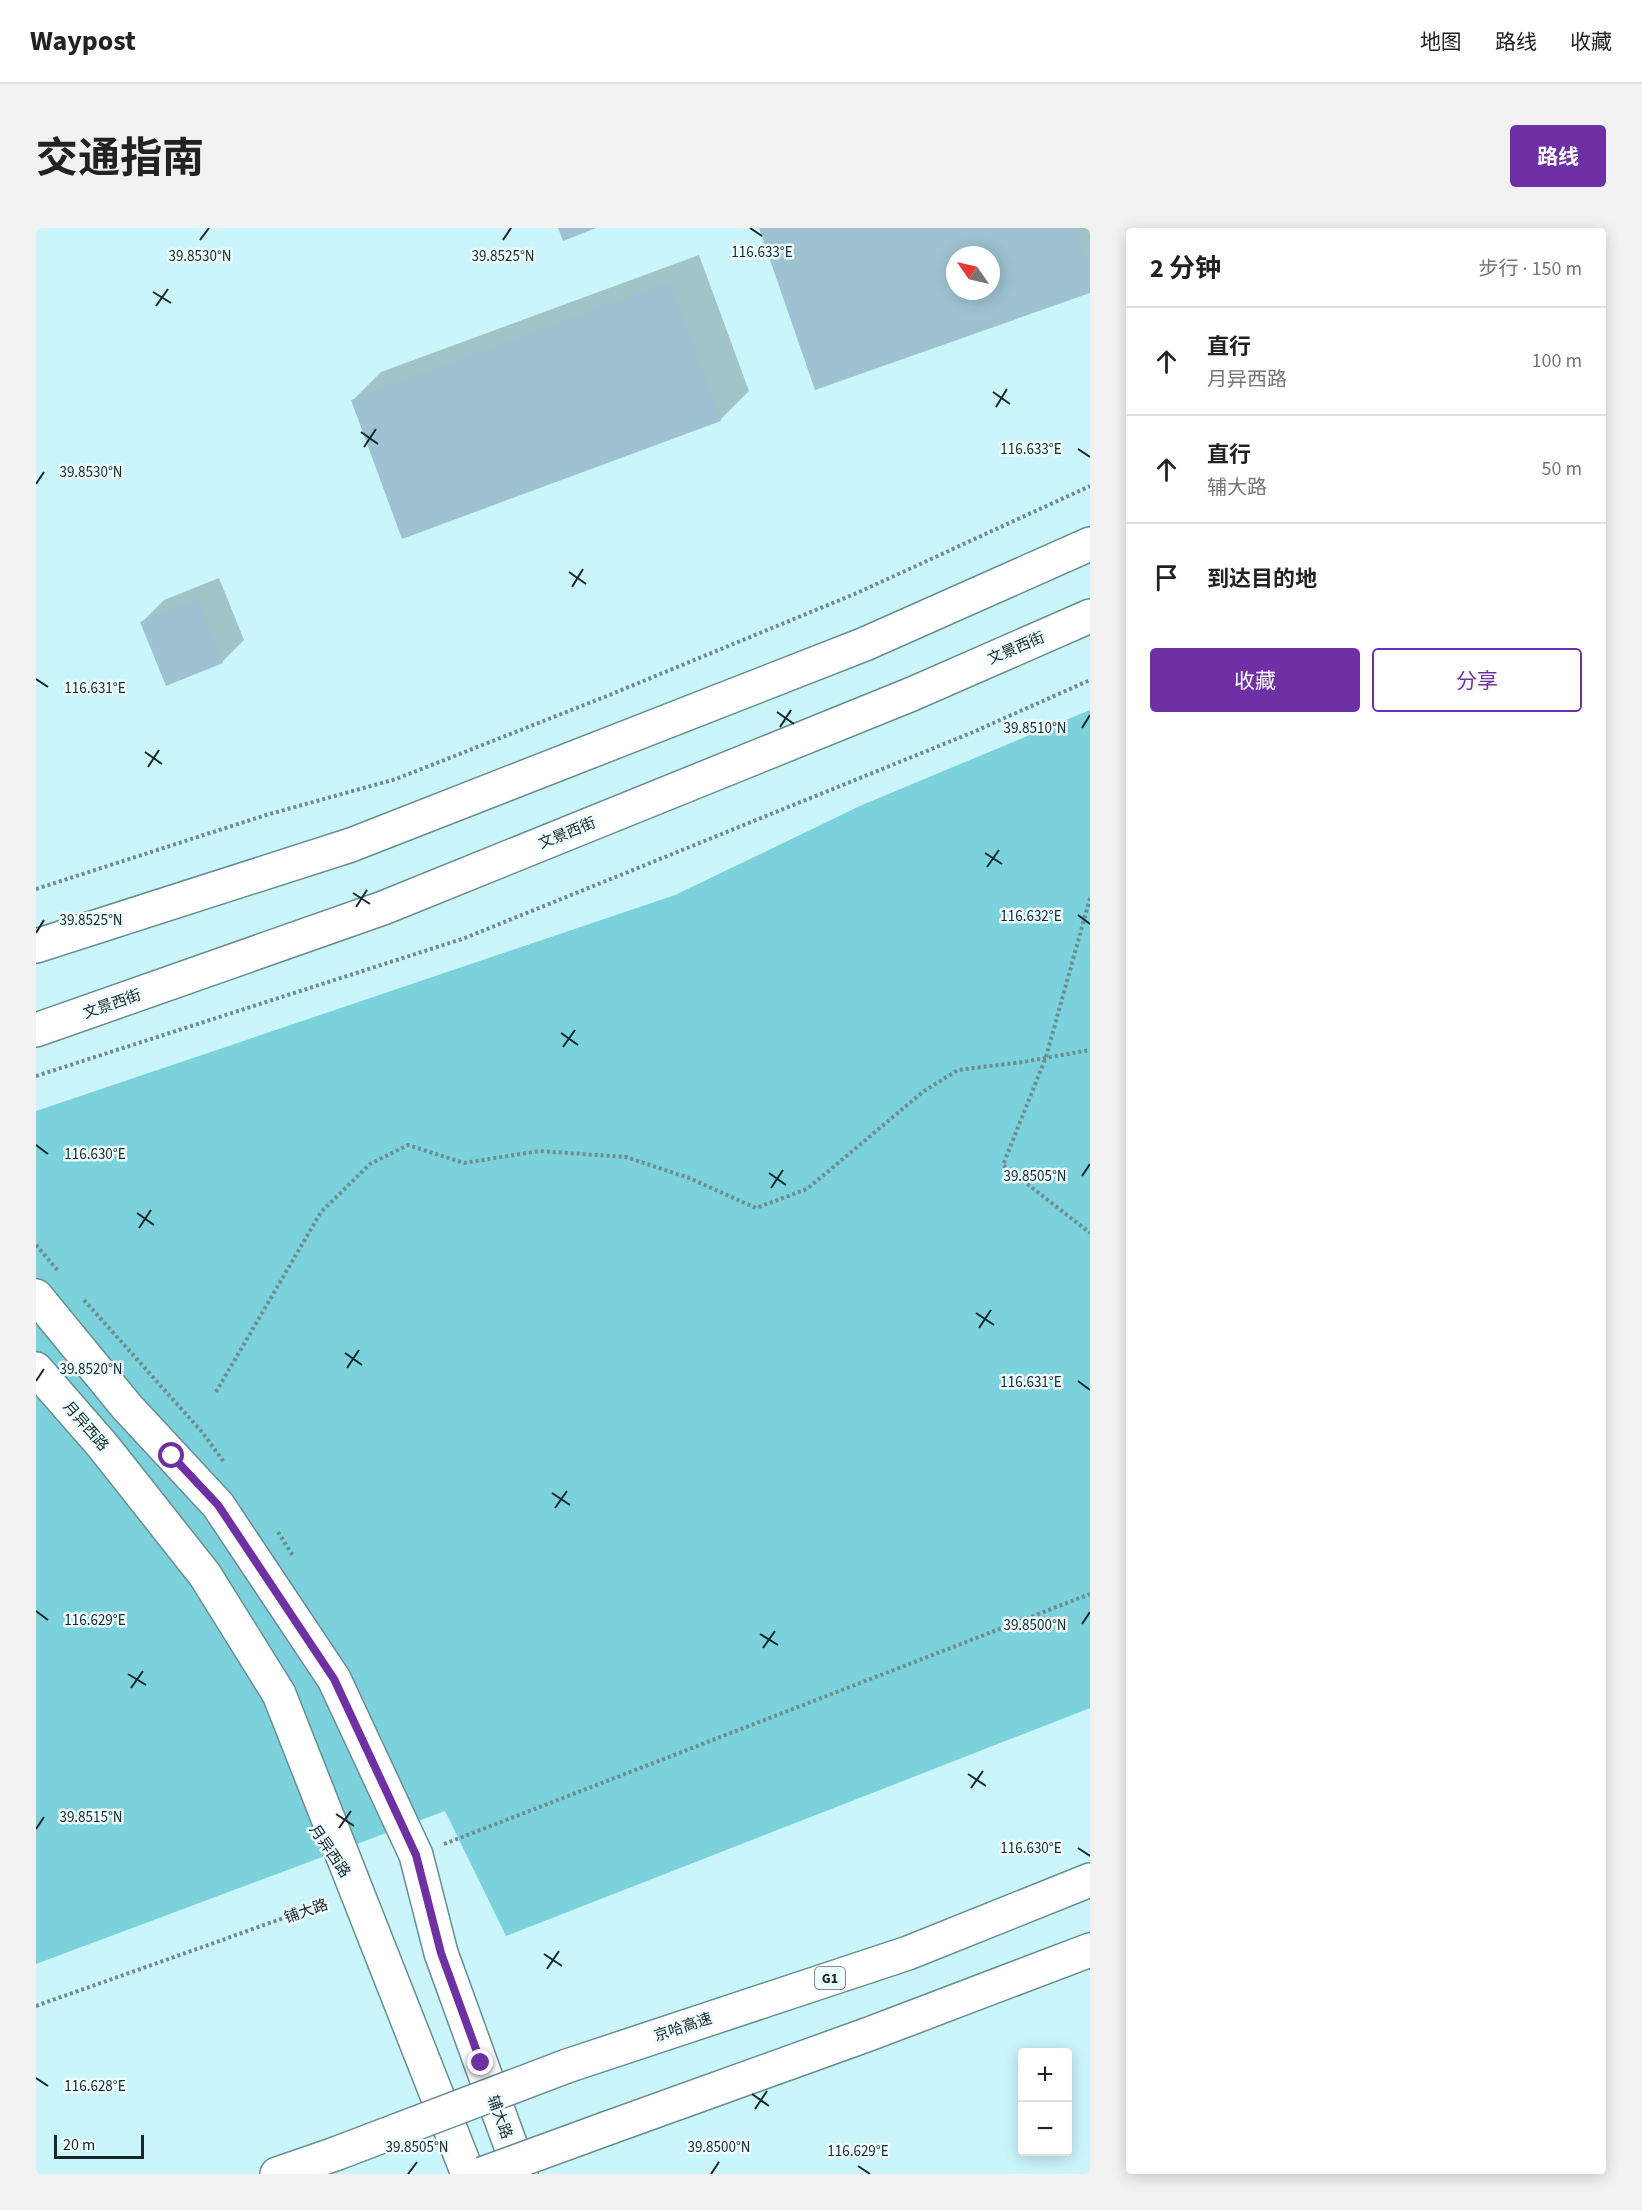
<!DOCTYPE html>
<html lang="zh">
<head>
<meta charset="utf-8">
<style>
	:root { --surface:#fff; --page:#f2f2f2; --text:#222; --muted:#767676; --line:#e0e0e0; --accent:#6f30a5 }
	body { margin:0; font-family:"Source Sans 3","Noto Sans SC",sans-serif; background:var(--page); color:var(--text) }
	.controls { position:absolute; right:18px; bottom:18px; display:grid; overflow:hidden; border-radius:6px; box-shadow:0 3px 15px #0003 }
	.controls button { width:54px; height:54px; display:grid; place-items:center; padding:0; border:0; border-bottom:2px solid var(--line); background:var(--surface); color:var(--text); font:30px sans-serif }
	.compass { position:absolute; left:910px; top:18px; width:54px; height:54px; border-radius:50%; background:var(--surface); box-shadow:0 3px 15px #0003; rotate:304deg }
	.scale { position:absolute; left:18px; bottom:15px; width:90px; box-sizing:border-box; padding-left:6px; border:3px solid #18282a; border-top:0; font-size:16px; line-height:21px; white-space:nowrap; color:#18282a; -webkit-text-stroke:4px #ecfcfe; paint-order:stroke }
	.stop { position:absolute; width:18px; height:18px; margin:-14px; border:4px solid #6f30a5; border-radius:50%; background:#fff }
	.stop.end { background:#6f30a5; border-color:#fff; box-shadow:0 2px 6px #0008 }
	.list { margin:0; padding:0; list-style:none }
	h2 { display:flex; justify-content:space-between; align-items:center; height:78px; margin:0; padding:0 24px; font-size:26px }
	h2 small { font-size:20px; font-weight:400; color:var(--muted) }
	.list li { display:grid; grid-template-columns:39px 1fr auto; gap:18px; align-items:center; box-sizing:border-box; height:108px; padding:0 24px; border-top:2px solid var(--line) }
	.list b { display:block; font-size:22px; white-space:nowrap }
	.list p { margin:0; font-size:20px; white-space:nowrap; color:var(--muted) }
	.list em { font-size:20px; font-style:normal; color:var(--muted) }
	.actions { display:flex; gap:12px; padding:18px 24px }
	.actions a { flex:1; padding:14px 0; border:2px solid var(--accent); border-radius:6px; text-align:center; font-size:21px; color:var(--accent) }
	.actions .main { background:var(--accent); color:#fff }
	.icon { flex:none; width:33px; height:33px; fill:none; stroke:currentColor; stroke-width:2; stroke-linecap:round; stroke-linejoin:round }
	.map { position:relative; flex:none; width:1054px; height:1946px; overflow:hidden; border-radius:6px }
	header { display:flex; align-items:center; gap:36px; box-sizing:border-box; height:84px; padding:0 30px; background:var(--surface); border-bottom:2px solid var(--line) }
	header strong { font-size:28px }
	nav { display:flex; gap:33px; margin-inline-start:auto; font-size:21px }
	.intro { display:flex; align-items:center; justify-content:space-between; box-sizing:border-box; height:144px; padding:0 36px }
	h1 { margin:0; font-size:42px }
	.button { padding:15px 27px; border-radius:6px; background:var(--accent); color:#fff; font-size:21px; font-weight:700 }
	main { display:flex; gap:36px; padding:0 36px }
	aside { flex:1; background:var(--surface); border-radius:6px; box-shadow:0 3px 15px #0003 }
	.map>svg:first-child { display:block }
	.green { fill:#7cd2dc }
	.shadow { fill:#0003; fill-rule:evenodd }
	.building { fill:#9ec2d1; fill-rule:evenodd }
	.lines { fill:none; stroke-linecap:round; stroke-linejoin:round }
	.major-casing { stroke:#678e93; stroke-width:36 }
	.highway-casing { stroke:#678e93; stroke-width:36 }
	.path { stroke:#6f8d90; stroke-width:4; stroke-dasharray:3 3; stroke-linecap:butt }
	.major { stroke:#fff; stroke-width:33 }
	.highway { stroke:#fff; stroke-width:33 }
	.highway-bridge-casing { stroke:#678e93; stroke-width:36; stroke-linecap:butt }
	.highway-bridge { stroke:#fff; stroke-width:33 }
	.route { stroke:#6f30a5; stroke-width:8 }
	.ticks { fill:none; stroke:#18282a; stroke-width:2 }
	.labels { text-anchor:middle; stroke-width:5; stroke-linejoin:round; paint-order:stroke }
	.shield { fill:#ecfcfe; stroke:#58686a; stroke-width:1.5 }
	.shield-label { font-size:14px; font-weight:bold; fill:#18282a }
	.street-label { font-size:15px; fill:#18282a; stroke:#ecfcfe }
	.ticks-label { font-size:15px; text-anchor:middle; fill:#18282a; stroke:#ecfcfe; stroke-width:5; stroke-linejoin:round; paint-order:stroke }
</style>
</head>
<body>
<header>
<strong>Waypost</strong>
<nav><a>地图</a><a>路线</a><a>收藏</a></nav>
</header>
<div class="intro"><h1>交通指南</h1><a class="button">路线</a></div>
<main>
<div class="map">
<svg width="1054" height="1946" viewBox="0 0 1054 1946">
	<rect width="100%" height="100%" fill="#caf5fa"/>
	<polygon class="green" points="1054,482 1054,1480 470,1708 409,1583 0,1736 0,883 639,667 826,577"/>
	<g class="shadow">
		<path d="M724,0h330v64l-274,96zM919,27h36v36h-36z"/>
		<polygon points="663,27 713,163 684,192 317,172 345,144"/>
		<polygon points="183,350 208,412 186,434 106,394 128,372"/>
	</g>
	<g class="building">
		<polygon points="522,0 560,0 527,13"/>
		<path d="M723,0h316l15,43v22l-275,97zM919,27h36v36h-36z"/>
		<polygon points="634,54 685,193 366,311 315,172"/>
		<polygon points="161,371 187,435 130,458 104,394"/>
	</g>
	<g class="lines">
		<g class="major-casing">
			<g id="major">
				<polyline points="0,718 315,617 829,416 1054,316"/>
				<polyline points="0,802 347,680 876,466 1054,388"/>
				<polyline points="0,1068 91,1179 182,1277 298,1451 380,1627 405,1725 485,1946"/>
				<polyline points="0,1141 67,1218 169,1347 243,1466 432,1946"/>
			</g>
		</g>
		<g class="highway-casing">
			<g id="highway">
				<polyline points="531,1838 872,1725 1054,1652"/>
				<polyline points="572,1900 833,1806 1054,1722"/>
				<polyline points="241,1946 299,1926"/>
			</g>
		</g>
		<g class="path">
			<polyline points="0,661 230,587 360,551 571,468 821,365 1054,258"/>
			<polyline points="1054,670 1010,829 967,937 1054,1005"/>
			<polyline points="0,848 429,710 935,505 1054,452"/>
			<polyline points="0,1017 23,1044"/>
			<polyline points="48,1072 166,1204 188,1234"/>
			<polyline points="180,1164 285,984 334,936 372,917 428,935 503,923 590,929 653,950 720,980 771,961 888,863 922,842 987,834 1054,822"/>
			<polyline points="242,1304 257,1328"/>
			<polyline points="408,1616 1054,1366"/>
			<polyline points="0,1778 293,1674"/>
		</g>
		<use href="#major" class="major"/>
		<use href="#highway" class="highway"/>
		<g class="highway-bridge-casing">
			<g id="highway-bridge">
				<polyline points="299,1926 531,1838"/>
				<polyline points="446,1946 572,1900"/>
			</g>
		</g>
		<use href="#highway-bridge" class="highway-bridge"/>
	</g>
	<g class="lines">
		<polyline class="route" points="136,1228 182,1277 298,1451 380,1627 405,1725 445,1835"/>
	</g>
	<path class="ticks" d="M714,0l12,8M164,12l9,-12M467,12l8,-12M117,64l18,11M120,78l12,-17M957,164l17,12M960,179l11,-18M325,204l17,12M328,219l12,-18M1042,221l12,8M0,256l8,-12M533,344l17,12M536,359l11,-18M0,451l12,8M741,484l17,12M744,499l11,-17M1046,500l8,-13M109,524l17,12M112,539l11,-17M949,625l17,11M951,639l12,-17M317,665l17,11M320,679l11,-17M1042,687l12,9M0,705l8,-13M525,805l17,12M527,819l12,-17M0,917l12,9M733,945l17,12M1046,948l8,-12M735,960l12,-18M101,985l17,12M103,1000l12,-18M940,1085l18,12M943,1100l12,-18M309,1125l17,12M311,1140l12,-18M0,1153l8,-12M1042,1153l12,9M516,1265l18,12M519,1280l12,-17M0,1383l12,9M1046,1396l8,-12M724,1406l18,11M727,1420l12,-17M92,1446l18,11M95,1460l12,-17M932,1546l18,12M935,1560l12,-17M300,1586l18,12M303,1600l12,-17M0,1601l8,-12M1042,1620l12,8M508,1726l18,12M511,1741l12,-18M0,1850l12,8M716,1866l17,12M719,1881l12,-18M822,1938l12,8M372,1946l9,-12M675,1946l8,-12"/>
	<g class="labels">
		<rect class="shield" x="779" y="1739" width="30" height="22" rx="4.5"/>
		<g class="shield-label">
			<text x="794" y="1755">G1</text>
		</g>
		<g class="street-label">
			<text transform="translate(980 420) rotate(-23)" y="5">文景西街</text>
			<text transform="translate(531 605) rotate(-22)" y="5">文景西街</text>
			<text transform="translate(76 776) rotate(-19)" y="5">文景西街</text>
			<text transform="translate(50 1198) rotate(49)" y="5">月异西路</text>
			<text transform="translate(294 1623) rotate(56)" y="5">月异西路</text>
			<text transform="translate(270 1683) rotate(-19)" y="5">铺大路</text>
			<text transform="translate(647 1799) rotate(-18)" y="5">京哈高速</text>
			<text transform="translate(464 1889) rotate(70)" y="5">辅大路</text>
		</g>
	</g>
	<g class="ticks-label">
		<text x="726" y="29">116.633°E</text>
		<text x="164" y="33">39.8530°N</text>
		<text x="467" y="33">39.8525°N</text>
		<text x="995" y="226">116.633°E</text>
		<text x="55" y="249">39.8530°N</text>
		<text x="59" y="465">116.631°E</text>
		<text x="999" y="505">39.8510°N</text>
		<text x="995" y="693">116.632°E</text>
		<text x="55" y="697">39.8525°N</text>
		<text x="59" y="931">116.630°E</text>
		<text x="999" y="953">39.8505°N</text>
		<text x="55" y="1146">39.8520°N</text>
		<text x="995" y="1159">116.631°E</text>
		<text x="59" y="1397">116.629°E</text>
		<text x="999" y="1402">39.8500°N</text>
		<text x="55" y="1594">39.8515°N</text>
		<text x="995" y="1625">116.630°E</text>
		<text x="59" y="1863">116.628°E</text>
		<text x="381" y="1924">39.8505°N</text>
		<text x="683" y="1924">39.8500°N</text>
		<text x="822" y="1928">116.629°E</text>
	</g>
</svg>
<div class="controls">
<button>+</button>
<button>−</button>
</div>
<svg class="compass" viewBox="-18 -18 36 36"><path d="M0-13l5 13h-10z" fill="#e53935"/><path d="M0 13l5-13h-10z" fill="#767676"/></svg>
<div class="scale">20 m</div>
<div class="stop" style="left:136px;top:1228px"></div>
<div class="stop end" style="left:445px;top:1835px"></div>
</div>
<aside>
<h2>2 分钟<small>步行 · 150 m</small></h2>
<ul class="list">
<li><svg class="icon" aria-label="ahead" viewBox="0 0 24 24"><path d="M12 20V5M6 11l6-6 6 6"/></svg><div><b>直行</b><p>月异西路</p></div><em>100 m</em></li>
<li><svg class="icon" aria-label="ahead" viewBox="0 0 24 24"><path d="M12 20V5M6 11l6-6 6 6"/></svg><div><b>直行</b><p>辅大路</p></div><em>50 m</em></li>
<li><svg class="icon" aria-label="arrive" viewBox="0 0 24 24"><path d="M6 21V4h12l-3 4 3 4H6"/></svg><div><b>到达目的地</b></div></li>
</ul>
<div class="actions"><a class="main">收藏</a><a>分享</a></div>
</aside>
</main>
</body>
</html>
